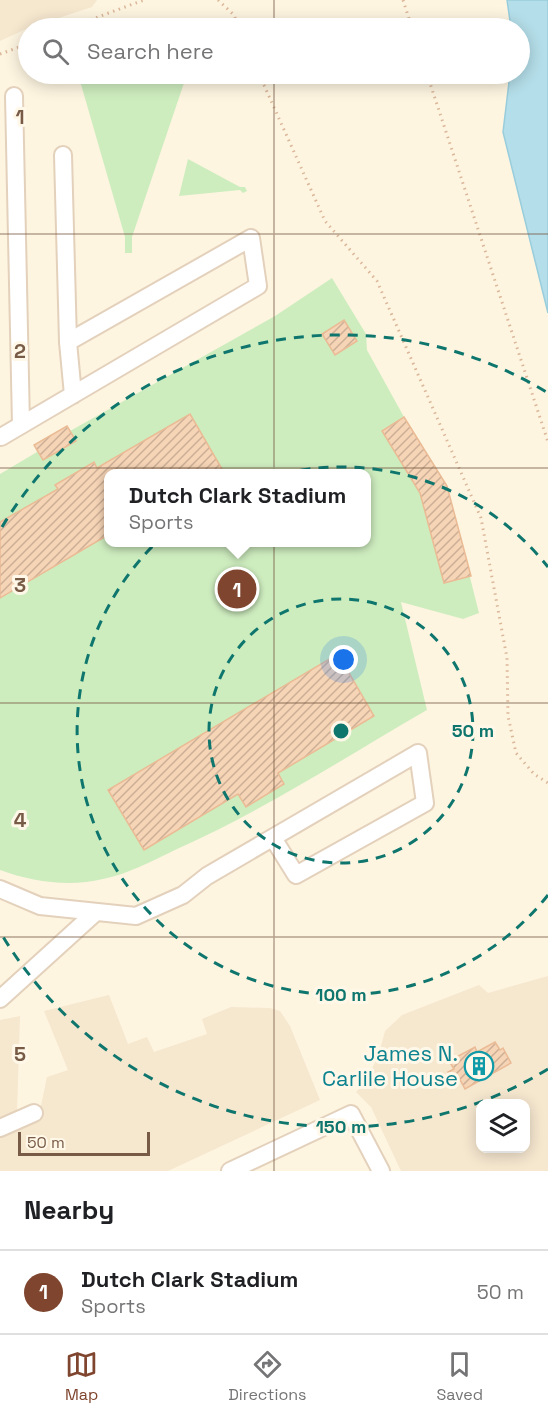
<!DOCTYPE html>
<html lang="en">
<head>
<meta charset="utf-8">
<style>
	:root { --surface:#fff; --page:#f6f6f6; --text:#202124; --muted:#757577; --line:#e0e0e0; --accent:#7f452e }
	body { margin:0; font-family:"Space Grotesk",sans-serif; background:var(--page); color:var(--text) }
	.controls { position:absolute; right:18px; bottom:18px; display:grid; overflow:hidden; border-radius:12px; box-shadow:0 3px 15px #0003 }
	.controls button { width:54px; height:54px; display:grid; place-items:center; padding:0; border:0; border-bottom:2px solid var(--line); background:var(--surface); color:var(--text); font:30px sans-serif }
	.scale { position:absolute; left:18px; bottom:15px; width:132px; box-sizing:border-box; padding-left:6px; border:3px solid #785b46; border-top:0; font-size:16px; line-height:21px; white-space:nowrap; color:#785b46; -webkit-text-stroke:4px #fff8e9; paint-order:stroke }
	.you { position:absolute; left:344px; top:660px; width:21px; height:21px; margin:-15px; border:4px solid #fff; border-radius:50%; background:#1a73e8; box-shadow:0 0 0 9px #1a73e833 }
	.badge { display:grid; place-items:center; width:39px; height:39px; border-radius:50%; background:var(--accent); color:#fff; font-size:20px; font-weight:700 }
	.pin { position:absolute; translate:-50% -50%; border:3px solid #fff; box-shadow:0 2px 6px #0006 }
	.popup { position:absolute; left:104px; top:469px; width:267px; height:78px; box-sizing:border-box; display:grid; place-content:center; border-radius:12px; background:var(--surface); filter:drop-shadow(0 2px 4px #0005); font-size:20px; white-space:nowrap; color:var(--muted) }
	.popup b { font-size:22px; color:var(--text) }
	.popup::after { content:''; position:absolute; left:50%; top:100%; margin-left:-12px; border:12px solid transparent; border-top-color:var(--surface) }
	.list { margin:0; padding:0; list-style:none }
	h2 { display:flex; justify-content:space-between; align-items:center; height:78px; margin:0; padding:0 24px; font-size:26px }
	h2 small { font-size:20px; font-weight:400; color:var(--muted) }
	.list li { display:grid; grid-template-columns:39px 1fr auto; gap:18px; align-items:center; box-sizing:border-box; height:84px; padding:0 24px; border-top:2px solid var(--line) }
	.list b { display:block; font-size:22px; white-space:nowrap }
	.list p { margin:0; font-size:20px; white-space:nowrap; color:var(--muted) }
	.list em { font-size:20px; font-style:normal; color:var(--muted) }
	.icon { flex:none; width:33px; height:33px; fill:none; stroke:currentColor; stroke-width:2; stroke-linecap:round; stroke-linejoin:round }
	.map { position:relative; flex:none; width:548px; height:1171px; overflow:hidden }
	.search { position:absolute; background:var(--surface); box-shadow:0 3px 15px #0003; left:18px; right:18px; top:18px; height:66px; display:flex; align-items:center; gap:15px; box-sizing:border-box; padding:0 21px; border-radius:33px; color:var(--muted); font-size:22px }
	.sheet { height:162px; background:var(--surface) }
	nav { display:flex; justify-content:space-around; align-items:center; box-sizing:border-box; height:84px; border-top:2px solid var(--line); background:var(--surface); font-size:16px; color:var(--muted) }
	nav a { display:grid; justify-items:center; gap:3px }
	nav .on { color:var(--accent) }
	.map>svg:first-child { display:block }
	.residential { fill:#f6e7cf; fill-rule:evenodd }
	.pitch { fill:#ceedbf; fill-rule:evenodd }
	.water { fill:#b4dee9; stroke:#99cddc; stroke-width:1.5 }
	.building { fill:url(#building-hatch); stroke:#eabb95; stroke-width:1.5 }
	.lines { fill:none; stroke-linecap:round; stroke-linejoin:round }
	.minor-casing { stroke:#e3d1bc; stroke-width:20 }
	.path { stroke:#dbb79a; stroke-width:3; stroke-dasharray:1.5 4.5; stroke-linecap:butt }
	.minor { stroke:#fff; stroke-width:16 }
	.grid { fill:none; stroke:#785b46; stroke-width:1.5; stroke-opacity:0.55 }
	.ring { fill:none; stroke:#0f766e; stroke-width:3; stroke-dasharray:10 8 }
	.labels { text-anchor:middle; stroke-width:6; stroke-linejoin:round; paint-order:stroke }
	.culture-label { font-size:22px; fill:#0d838f; stroke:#fff8e9; text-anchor:end }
	.grid-label { font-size:20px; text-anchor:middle; font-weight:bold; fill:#785b46; stroke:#fff8e9; stroke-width:6; stroke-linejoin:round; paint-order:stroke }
	.centre { fill:#0f766e; stroke:#fff8e9; stroke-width:3 }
	.ring-label { font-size:18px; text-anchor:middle; font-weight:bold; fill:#0f766e; stroke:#fff8e9; stroke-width:6; stroke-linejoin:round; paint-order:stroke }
</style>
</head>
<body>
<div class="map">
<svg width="548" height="1171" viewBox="0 0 548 1171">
	<defs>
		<pattern id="building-hatch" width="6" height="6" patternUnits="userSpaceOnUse" patternTransform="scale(1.5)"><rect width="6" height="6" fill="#f6d4b6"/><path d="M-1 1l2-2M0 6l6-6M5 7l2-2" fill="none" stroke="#ccaf96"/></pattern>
	</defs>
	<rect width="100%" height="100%" fill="#fef5e1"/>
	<g class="residential">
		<polygon points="0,0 97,0 92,7 28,28 0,41"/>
		<path d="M548,976v195h-147l-30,-64 -15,-15 11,-13 12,-25 6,-23 17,-16 77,-30 9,8zM480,1104h46v44h-46z"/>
		<polygon points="109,995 128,1044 147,1037 154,1052 207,1034 202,1019 231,1007 270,1008 280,1011 290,1026 320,1100 168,1171 0,1171 0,1020 20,1016 17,1113 23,1126 38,1120 47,1077 68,1070 44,1011"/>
	</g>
	<g class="pitch">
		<polygon points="78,74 187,74 132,237 132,253 125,253 125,237"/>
		<polygon points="188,159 240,187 245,187 247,191 243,193 240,190 179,196"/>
		<path d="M332,278l34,56 1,16 37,67 43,69 32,127 -16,6 -62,-17 26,108c-83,48 -164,101 -252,140 -23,11 -47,24 -72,29 -33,8 -71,3 -103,-9v-396l37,-22 -3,-7 33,-19 3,5 205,-115zM108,474h258v68h-258z"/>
	</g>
	<polygon class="water" points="507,0 548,0 548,313 503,132 510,74 520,74 520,28 511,28"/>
	<g class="building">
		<polygon points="344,320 357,341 335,355 322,334"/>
		<polygon points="190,414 222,469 214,474 108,474 108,535 0,598 0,522 58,489 55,485 94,462 97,468"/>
		<polygon points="404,417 447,486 471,576 444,583 420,493 382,431"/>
		<polygon points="67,426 76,441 43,460 34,445"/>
		<polygon points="338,654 374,716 278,773 284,784 246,807 238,794 144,850 108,790"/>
		<polygon points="495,1042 500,1050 503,1048 511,1063 465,1089 458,1076 452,1079 448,1072 454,1069 449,1061 475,1047 477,1052"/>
	</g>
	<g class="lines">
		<g class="minor-casing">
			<g id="minor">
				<polyline points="14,96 21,425"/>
				<polyline points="63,155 68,342"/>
				<polyline points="0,437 1,437 258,286 251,238 68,342 73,395"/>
				<polyline points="0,889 40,906 136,916 183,895 207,876 418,753 425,803 296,875 273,838"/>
				<polyline points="0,999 96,912"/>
				<polyline points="0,1128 34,1113"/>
				<polyline points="230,1171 351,1114 381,1171"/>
			</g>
		</g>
		<g class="path">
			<polyline points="218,0 234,15 239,28"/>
			<polyline points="403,0 412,28"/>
			<polyline points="68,28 144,0"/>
			<polyline points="0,54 28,44"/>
			<polyline points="259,74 325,221 377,281 481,518 507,658 508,716 516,753 534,774 548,783"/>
			<polyline points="427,74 548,442"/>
		</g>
		<use href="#minor" class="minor"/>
	</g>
	<path class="grid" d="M274,0v28M274,74v1097M0,234h548M0,468h548M0,703h548M0,937h548"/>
	<g class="ring">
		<circle cx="341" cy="731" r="132"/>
		<path d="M548 895A264 264 0 1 1 548 567"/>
		<path d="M548 1069A396 396 0 0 1 2 935M2 527A396 396 0 0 1 548 393"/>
	</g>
	<defs>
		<g id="building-ring" transform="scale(1.5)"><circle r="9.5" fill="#fff8e9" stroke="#0f9aa8" stroke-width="1.5"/><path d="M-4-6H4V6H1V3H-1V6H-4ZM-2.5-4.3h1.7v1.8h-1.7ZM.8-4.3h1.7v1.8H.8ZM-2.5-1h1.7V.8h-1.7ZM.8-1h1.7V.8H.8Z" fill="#0f9aa8"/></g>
	</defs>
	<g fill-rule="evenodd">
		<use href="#building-ring" x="479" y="1066"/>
	</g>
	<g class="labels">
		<g class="culture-label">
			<text x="458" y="1061">James N.<tspan x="458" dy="25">Carlile House</tspan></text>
		</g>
	</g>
	<g class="grid-label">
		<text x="20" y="124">1</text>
		<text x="20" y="358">2</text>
		<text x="20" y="592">3</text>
		<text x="20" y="827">4</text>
		<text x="20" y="1061">5</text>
	</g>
	<circle cx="341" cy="731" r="9" class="centre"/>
	<g class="ring-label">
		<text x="473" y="737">50 m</text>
		<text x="341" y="1001">100 m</text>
		<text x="341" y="1133">150 m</text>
	</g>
</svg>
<div class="controls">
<button><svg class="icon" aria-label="layers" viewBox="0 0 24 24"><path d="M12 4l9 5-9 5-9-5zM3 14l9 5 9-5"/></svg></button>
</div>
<div class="scale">50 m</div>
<div class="you"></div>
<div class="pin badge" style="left:237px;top:589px">1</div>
<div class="popup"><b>Dutch Clark Stadium</b>Sports</div>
<div class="search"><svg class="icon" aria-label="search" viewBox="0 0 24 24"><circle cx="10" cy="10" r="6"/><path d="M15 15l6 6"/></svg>Search here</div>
</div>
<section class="sheet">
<h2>Nearby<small></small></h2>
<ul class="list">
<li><span class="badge">1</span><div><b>Dutch Clark Stadium</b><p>Sports</p></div><em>50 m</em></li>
</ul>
</section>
<nav>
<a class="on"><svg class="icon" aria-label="map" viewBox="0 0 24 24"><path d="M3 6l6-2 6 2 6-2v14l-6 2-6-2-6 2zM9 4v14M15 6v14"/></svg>Map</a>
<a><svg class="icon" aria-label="directions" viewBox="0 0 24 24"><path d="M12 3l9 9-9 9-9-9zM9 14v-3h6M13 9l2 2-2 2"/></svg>Directions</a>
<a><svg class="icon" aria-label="saved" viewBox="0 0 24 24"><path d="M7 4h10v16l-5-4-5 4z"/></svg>Saved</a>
</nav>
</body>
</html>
